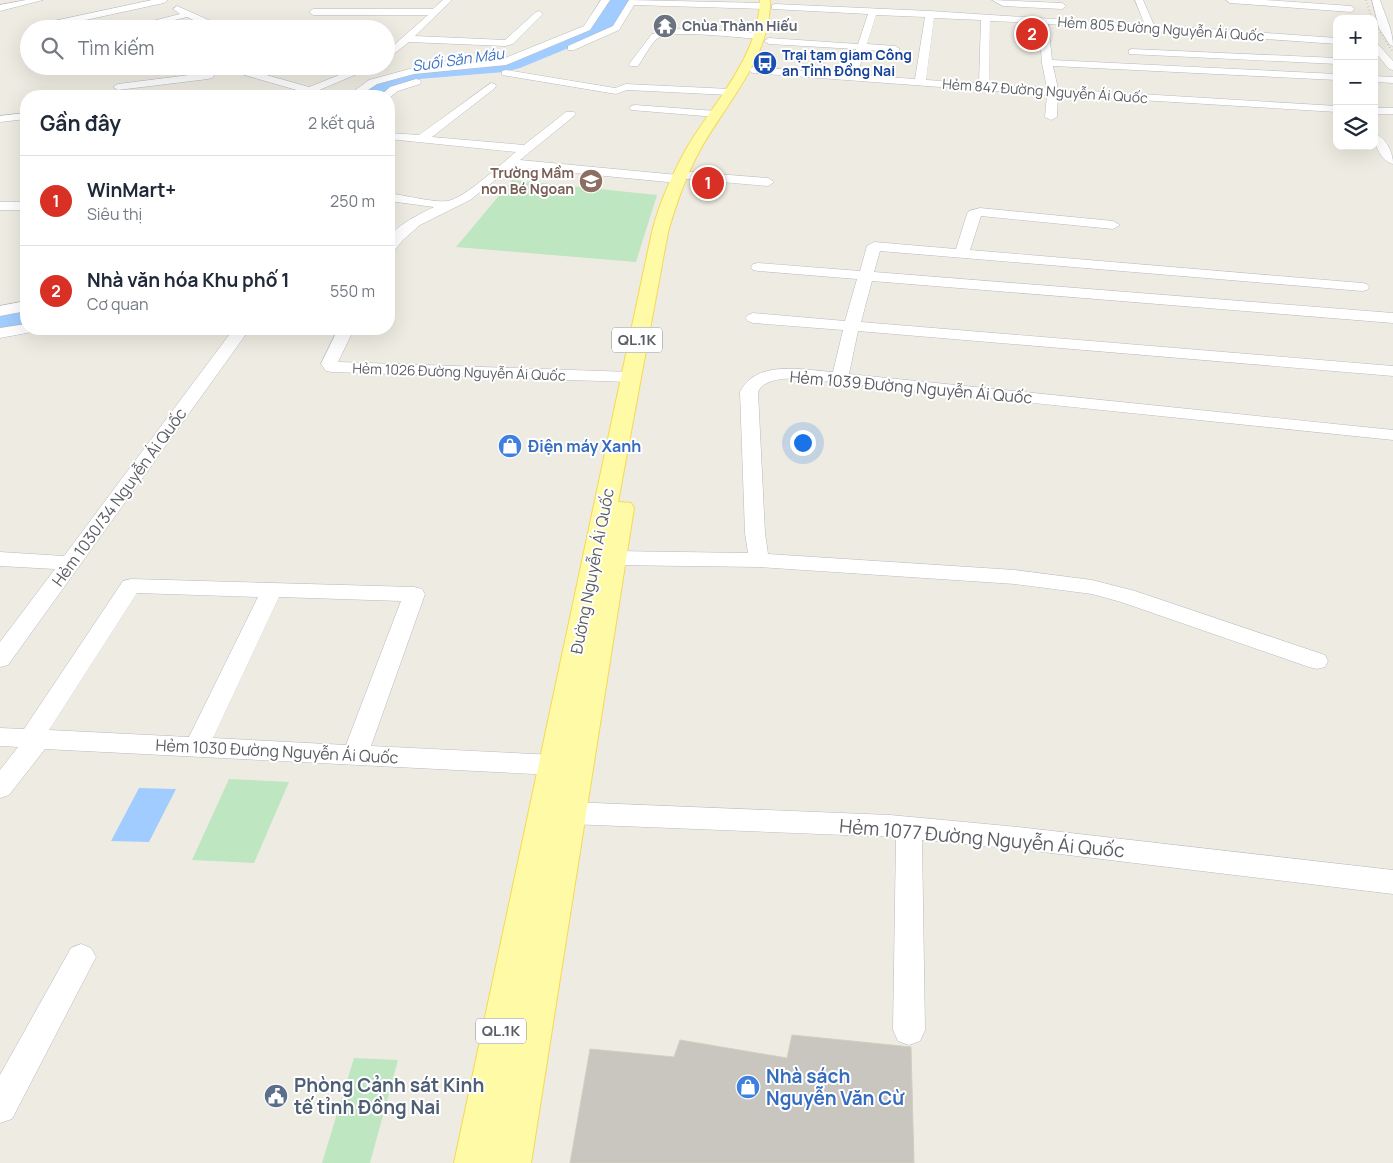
<!DOCTYPE html>
<html lang="vi">
<head>
<meta charset="utf-8">
<style>
	:root { --surface:#fff; --page:#f2f2f3; --text:#1f2937; --muted:#747a83; --line:#e0e1e3; --accent:#d93025 }
	body { margin:0; font-family:Manrope,sans-serif; background:var(--page); color:var(--text) }
	.controls { position:absolute; right:15px; top:15px; display:grid; overflow:hidden; border-radius:10px; box-shadow:0 5px 20px #0002 }
	.controls button { width:45px; height:45px; display:grid; place-items:center; padding:0; border:0; border-bottom:1px solid var(--line); background:var(--surface); color:var(--text); font:25px sans-serif }
	.you { position:absolute; left:802px; top:442px; width:18px; height:18px; margin:-12px; border:4px solid #fff; border-radius:50%; background:#1a73e8; box-shadow:0 0 0 8px #1a73e833 }
	.badge { display:grid; place-items:center; width:32px; height:32px; border-radius:50%; background:var(--accent); color:#fff; font-size:16px; font-weight:700 }
	.pin { position:absolute; translate:-50% -50%; border:2px solid #fff; box-shadow:0 1px 5px #0006 }
	.list { margin:0; padding:0; list-style:none }
	h2 { display:flex; justify-content:space-between; align-items:center; height:65px; margin:0; padding:0 20px; font-size:21px }
	h2 small { font-size:16px; font-weight:400; color:var(--muted) }
	.list li { display:grid; grid-template-columns:32px 1fr auto; gap:15px; align-items:center; box-sizing:border-box; height:90px; padding:0 20px; border-top:1px solid var(--line) }
	.list b { display:block; font-size:19px; white-space:nowrap }
	.list p { margin:0; font-size:16px; white-space:nowrap; color:var(--muted) }
	.list em { font-size:16px; font-style:normal; color:var(--muted) }
	.icon { flex:none; width:28px; height:28px; fill:none; stroke:currentColor; stroke-width:2; stroke-linecap:round; stroke-linejoin:round }
	.map { position:relative; flex:none; width:1393px; height:1163px; overflow:hidden }
	.search { position:absolute; background:var(--surface); box-shadow:0 5px 20px #0002; left:20px; top:20px; width:375px; height:55px; display:flex; align-items:center; gap:12px; box-sizing:border-box; padding:0 18px; border-radius:28px; color:var(--muted); font-size:19px }
	.panel { position:absolute; background:var(--surface); box-shadow:0 5px 20px #0002; left:20px; top:90px; width:375px; height:245px; border-radius:20px }
	.map>svg:first-child { display:block }
	.green { fill:#bde6c1 }
	.water { fill:#a0ccff }
	.building { fill:#c8c6bf; stroke:#d2cfc0 }
	.lines { fill:none; stroke-linecap:round; stroke-linejoin:round }
	.minor-casing { stroke:#b7b9bf; stroke-width:1 }
	.major-casing { stroke:#f5d953; stroke-width:2 }
	.minor { fill:#fff; fill-rule:evenodd }
	.major { fill:#fffaa5; fill-rule:evenodd }
	.rail { stroke:#b5b6b6; stroke-width:2; stroke-dasharray:0.5 3; stroke-linecap:butt }
	.labels { text-anchor:middle; stroke-width:4; stroke-linejoin:round; paint-order:stroke }
	.far-worship-label { font-size:14px; font-weight:bold; fill:#5b616d; stroke:#fff; text-anchor:start }
	.far-street-label { font-size:14px; fill:#5a5d63; stroke:#fff }
	.far-transit-label { font-size:14px; font-weight:bold; fill:#164399; stroke:#fff; text-anchor:start }
	.far-education-label { font-size:14px; font-weight:bold; fill:#785e54; stroke:#fff; text-anchor:end }
	.far-water-label { font-size:15px; font-style:italic; fill:#3f73c6; stroke:#fff }
	.shield { fill:#fff; stroke:#8c8e92; stroke-width:1 }
	.shield-label { font-size:15px; font-weight:bold; fill:#5a5d63 }
	.street-label { font-size:16px; fill:#5a5d63; stroke:#fff }
	.shop-label { font-size:16px; font-weight:bold; fill:#366cbe; stroke:#fff; text-anchor:start }
	.near-street-label { font-size:19px; fill:#5a5d63; stroke:#fff }
	.near-shop-label { font-size:19px; font-weight:bold; fill:#366cbe; stroke:#fff; text-anchor:start }
	.near-service-label { font-size:19px; font-weight:bold; fill:#4e5e75; stroke:#fff; text-anchor:start }
</style>
</head>
<body>
<div class="map">
<svg width="1393" height="1163" viewBox="0 0 1393 1163">
	<rect width="100%" height="100%" fill="#eeece2"/>
	<g class="green">
		<polygon points="512,180 657,195 636,262 456,247"/>
		<polygon points="229,779 289,782 254,863 192,860"/>
		<polygon points="354,1058 398,1060 370,1163 322,1163"/>
	</g>
	<g class="water">
		<polygon points="610,0 630,0 613,28 605,33 520,68 504,72 419,79 392,89 381,96 356,96 376,83 414,72 504,64 583,32"/>
		<polygon points="26,309 26,326 0,331 0,313"/>
		<polygon points="139,788 176,789 149,842 111,841"/>
	</g>
	<polygon class="building" points="792,1035 911,1047 914,1163 570,1163 590,1049 674,1057 680,1040 787,1058"/>
	<g class="lines">
		<g class="minor-casing">
			<g id="minor">
				<polygon points="26,0 43,0 0,11 0,5"/>
				<polygon points="152,0 168,0 164,3 44,29 30,28 35,25"/>
				<polygon points="443,0 452,0 415,36 505,40 536,12 539,11 543,14 513,44 505,46 409,42 386,60 386,52 428,15 313,15 309,12 313,9 433,9"/>
				<polygon points="601,0 610,0 590,30 506,65 414,74 377,84 359,96 347,96 369,80 413,68 500,60 584,26"/>
				<polygon points="629,0 766,3 770,6 766,9 634,5 619,30 574,50 568,50 568,46 613,26"/>
				<polygon points="992,0 1062,3 1066,6 1062,9 1003,6"/>
				<path d="M1135,0h8l11,25 183,13v6l-289,-20 4,36 285,14v6l-284,-14 5,23 279,17v6l-279,-17 -1,22 -6,3 -6,-3 2,-22 -294,-22 -5,-3 5,-3 94,7 9,-25 -87,-5 -5,-3 5,-3 89,6 10,-30 -96,-5v-4l3,-1 155,7 215,14zM876,15l49,2 -10,62 -58,-4 8,-25 30,2 5,-3 -5,-3 -28,-2zM934,18l47,2 -2,63 -53,-3zM990,21l49,2 3,40 5,25 -58,-4z"/>
				<polygon points="1226,0 1265,0 1351,6 1355,9 1351,12 1230,3"/>
				<path d="M1372,0h8c5,15 13,31 13,46l-3,-1 -11,-17z"/>
				<polygon points="177,6 211,21 215,29 205,29 204,25 187,17 138,29 121,29 180,14 173,9"/>
				<polygon points="293,22 298,25 294,29 283,29"/>
				<path d="M676,29l83,4 5,3 -5,3c-18,-1 -88,-10 -101,-1 -6,4 -15,21 -20,28h-8l-1,-2 23,-30z"/>
				<polygon points="1374,42 1377,43 1393,61 1393,70 1389,69 1374,51"/>
				<polygon points="1132,49 1337,58 1337,64 1129,54 1129,50"/>
				<polygon points="91,66 113,66 108,69 91,70"/>
				<polygon points="211,66 235,66 309,87 362,66 376,66 305,96 295,96 295,93 300,91 220,68 212,78 208,79 118,90 113,87 118,84 205,73"/>
				<polygon points="506,70 615,88 626,84 730,89 735,92 730,95 627,90 616,94 502,75 502,71"/>
				<polygon points="1374,76 1393,77 1393,83 1374,82"/>
				<polygon points="416,79 420,80 421,82 420,84 398,91 389,98 389,96 380,96 390,87"/>
				<path d="M491,83l4,1 1,2 -1,2 -63,49 92,8 42,-33h8l2,2 -2,2 -54,44 158,15 6,4 -6,4 -166,-16 -42,33 -50,25 -17,15 -9,11 -5,1c0,-3 -1,-9 0,-12 4,-14 33,-27 45,-33l-45,-6v-8c13,2 47,10 58,8 17,-2 56,-39 69,-49l-127,-13v-6l30,2z"/>
				<polygon points="191,93 196,96 185,96 186,94"/>
				<polygon points="635,105 716,111 722,114 716,117 631,110 630,108 631,106"/>
				<rect x="1374" y="108" width="19" height="6"/>
				<polygon points="26,113 26,119 0,122 0,116"/>
				<path d="M1374,134c12,3 19,18 19,30 -12,-3 -19,-19 -19,-30z"/>
				<polygon points="691,172 768,178 774,182 768,186 687,179 685,176 687,173"/>
				<rect x="0" y="202" width="26" height="8"/>
				<path d="M980,208l133,13 7,4 -7,4 -132,-13 -11,34 392,33 5,1 2,3 -2,3 -5,1 -482,-40 -6,21 519,41v10l-521,-42 -11,41 532,44v10l-535,-45 -9,43 544,56v10l-553,-57c-20,-2 -73,-13 -82,9l7,141 3,21 247,16 77,10 43,11 190,64 3,6 -3,6 -8,2 -8,-2 -188,-65 -29,-8 -77,-10 -256,-17 -146,-2 -7,-2 -3,-5 3,-5 7,-2 135,2 -3,-20 -5,-141c16,-33 64,-22 93,-20l10,-42 -90,-7 -5,-2 -3,-3 3,-3 5,-2 92,8 12,-42 -99,-8 -5,-1 -2,-3 2,-3 5,-1 102,8 7,-25 7,-4 82,7 11,-35 2,-3z"/>
				<polygon points="26,301 26,311 0,316 0,306"/>
				<polygon points="26,324 26,329 34,329 32,332 0,338 0,328"/>
				<polygon points="238,329 244,331 246,334 244,337 8,665 0,667 0,642 55,569 0,566 0,552 64,556 232,331"/>
				<polygon points="338,329 354,329 338,362 630,372 636,373 638,377 636,381 630,382 332,372 326,371 321,364"/>
				<path d="M131,579l283,8 8,2 3,5 -54,152 183,9 9,3 4,7 -4,7 -9,3 -509,-26 -36,46 -9,3v-28l18,-23 -18,-1v-18l24,1 99,-148zM137,593l121,4 -69,140 -140,-7zM279,597l122,4 -55,144 -133,-7z"/>
				<polygon points="570,802 890,815 1018,827 1393,870 1393,894 1018,849 922,840 925,1030 920,1041 909,1045 898,1041 893,1030 896,837 570,824 561,821 557,813 561,805"/>
				<polygon points="81,944 91,948 96,957 12,1119 0,1123 0,1075 71,948"/>
			</g>
		</g>
		<g class="major-casing">
			<path id="major" d="M760,0h10c1,57 -44,103 -70,150 -14,26 -24,54 -32,82l-50,270 13,1 3,5 -103,655h-77l198,-931c7,-28 19,-55 33,-81 27,-47 74,-93 75,-151z"/>
		</g>
		<use href="#minor" class="minor"/>
		<use href="#major" class="major"/>
		<g class="rail">
			<polyline points="1366,0 1372,19"/>
			<polyline points="1374,24 1393,52"/>
		</g>
	</g>
	<defs>
		<g id="temple-disc" transform="scale(1.25)"><circle r="9.5" fill="#6b7280" stroke="#fff"/><path d="M0-6L5-2H3V0L6.5 2.5H4V6H1.5V3h-3V6H-4V2.5H-6.5L-3 0V-2H-5Z" fill="#fff"/></g>
		<g id="bus-disc" transform="scale(1.25)"><circle r="9.5" fill="#1a4fb4" stroke="#fff"/><path d="M-5-6H5V4H4V6H2V4H-2V6H-4V4H-5ZM-3.5-4V0h7V-4ZM-3.5 1.2v1.5H-2V1.2ZM2 1.2v1.5H3.5V1.2Z" fill="#fff"/></g>
		<g id="school-disc" transform="scale(1.25)"><circle r="9.5" fill="#8d6e63" stroke="#fff"/><path d="M0-5L7-2L0 1L-7-2ZM-4 1L0 2.5L4 1V4Q0 6-4 4Z" fill="#fff"/></g>
		<g id="shop-disc" transform="scale(1.25)"><circle r="9.5" fill="#3f7fe0" stroke="#fff"/><path d="M-5-2.5h2.3a2.7 3.5 0 0 1 5.4 0H5L5.5 6h-11ZM-1.5-2.5h3a1.5 2.3 0 0 0-3 0Z" fill="#fff"/></g>
		<g id="civic-disc" transform="scale(1.25)"><circle r="9.5" fill="#5c6f8a" stroke="#fff"/><path d="M-.6-6.5H3V-4.5H.6V-3L4-1V1h2V6H-6V1h2V-1L-.6-3ZM-1.2 2.5V6h2.4V2.5Z" fill="#fff"/></g>
	</defs>
	<g fill-rule="evenodd">
		<use href="#temple-disc" x="665" y="26"/>
		<use href="#bus-disc" x="765" y="63"/>
		<use href="#school-disc" x="591" y="181"/>
		<use href="#shop-disc" x="510" y="446"/>
		<use href="#shop-disc" x="748" y="1087"/>
		<use href="#civic-disc" x="276" y="1096"/>
	</g>
	<g class="labels">
		<g class="far-worship-label">
			<text x="682" y="31">Chùa Thành Hiếu</text>
		</g>
		<g class="far-street-label">
			<text transform="translate(1161 29) rotate(4)" y="5">Hẻm 805 Đường Nguyễn Ái Quốc</text>
			<text transform="translate(1045 91) rotate(4)" y="5">Hẻm 847 Đường Nguyễn Ái Quốc</text>
			<text transform="translate(459 372) rotate(2)" y="5">Hẻm 1026 Đường Nguyễn Ái Quốc</text>
		</g>
		<g class="far-transit-label">
			<text x="782" y="60">Trại tạm giam Công<tspan x="782" dy="16">an Tỉnh Đồng Nai</tspan></text>
		</g>
		<g class="far-education-label">
			<text x="574" y="178">Trường Mầm<tspan x="574" dy="16">non Bé Ngoan</tspan></text>
		</g>
		<g class="far-water-label">
			<text transform="translate(458 60) rotate(-8)" y="5">Suối Săn Máu</text>
		</g>
		<g class="shield">
			<rect x="612" y="327.5" width="50" height="25" rx="4"/>
			<rect x="476" y="1018.5" width="50" height="25" rx="4"/>
		</g>
		<g class="shield-label">
			<text x="637" y="345">QL.1K</text>
			<text x="501" y="1036">QL.1K</text>
		</g>
		<g class="street-label">
			<text transform="translate(911 387) rotate(5)" y="6">Hẻm 1039 Đường Nguyễn Ái Quốc</text>
			<text transform="translate(119 497) rotate(-54)" y="6">Hẻm 1030/34 Nguyễn Ái Quốc</text>
			<text transform="translate(592 571) rotate(-79)" y="6">Đường Nguyễn Ái Quốc</text>
			<text transform="translate(277 751) rotate(3)" y="6">Hẻm 1030 Đường Nguyễn Ái Quốc</text>
		</g>
		<g class="shop-label">
			<text x="528" y="452">Điện máy Xanh</text>
		</g>
		<g class="near-street-label">
			<text transform="translate(982 838) rotate(5)" y="7">Hẻm 1077 Đường Nguyễn Ái Quốc</text>
		</g>
		<g class="near-shop-label">
			<text x="766" y="1083">Nhà sách<tspan x="766" dy="22">Nguyễn Văn Cừ</tspan></text>
		</g>
		<g class="near-service-label">
			<text x="294" y="1092">Phòng Cảnh sát Kinh<tspan x="294" dy="22">tế tỉnh Đồng Nai</tspan></text>
		</g>
	</g>
</svg>
<div class="controls">
<button>+</button>
<button>−</button>
<button><svg class="icon" aria-label="layers" viewBox="0 0 24 24"><path d="M12 4l9 5-9 5-9-5zM3 14l9 5 9-5"/></svg></button>
</div>
<div class="you"></div>
<div class="pin badge" style="left:708px;top:183px">1</div>
<div class="pin badge" style="left:1032px;top:34px">2</div>
<div class="search"><svg class="icon" aria-label="search" viewBox="0 0 24 24"><circle cx="10" cy="10" r="6"/><path d="M15 15l6 6"/></svg>Tìm kiếm</div>
<section class="panel">
<h2>Gần đây<small>2 kết quả</small></h2>
<ul class="list">
<li><span class="badge">1</span><div><b>WinMart+</b><p>Siêu thị</p></div><em>250 m</em></li>
<li><span class="badge">2</span><div><b>Nhà văn hóa Khu phố 1</b><p>Cơ quan</p></div><em>550 m</em></li>
</ul>
</section>
</div>
</body>
</html>
